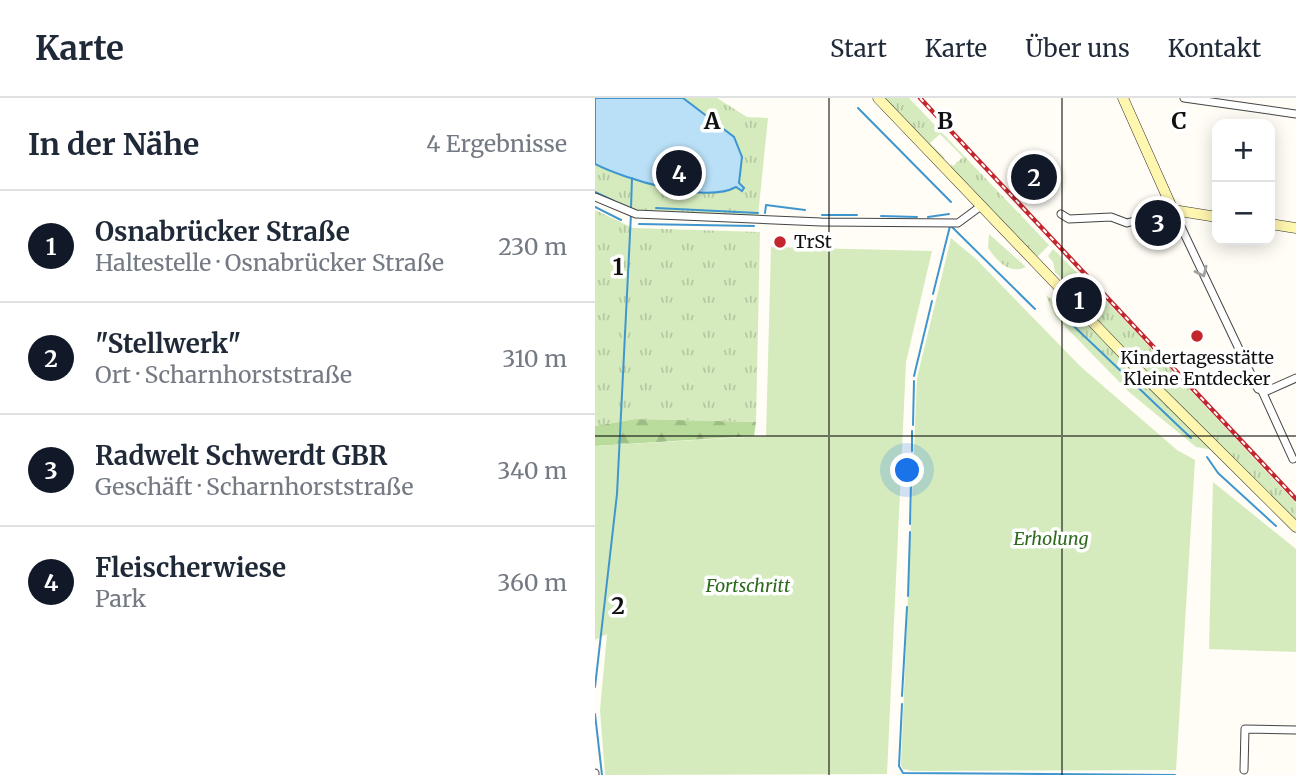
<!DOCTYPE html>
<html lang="de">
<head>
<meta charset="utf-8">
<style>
	:root { --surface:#fff; --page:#f2f2f3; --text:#1f2937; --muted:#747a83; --line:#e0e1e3; --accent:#111827 }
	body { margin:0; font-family:Merriweather,serif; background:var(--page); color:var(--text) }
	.controls { position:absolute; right:21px; top:21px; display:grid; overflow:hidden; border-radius:14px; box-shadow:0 4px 18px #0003 }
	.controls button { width:63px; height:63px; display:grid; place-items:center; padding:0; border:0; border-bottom:2px solid var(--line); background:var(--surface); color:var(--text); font:35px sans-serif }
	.you { position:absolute; left:313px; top:373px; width:24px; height:24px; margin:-18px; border:5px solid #fff; border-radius:50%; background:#1a73e8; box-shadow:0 0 0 10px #1a73e833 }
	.badge { display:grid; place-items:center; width:46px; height:46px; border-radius:50%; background:var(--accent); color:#fff; font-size:23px; font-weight:700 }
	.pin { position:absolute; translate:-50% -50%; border:4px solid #fff; box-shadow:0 2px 7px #0006 }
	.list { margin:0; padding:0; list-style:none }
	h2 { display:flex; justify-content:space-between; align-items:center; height:91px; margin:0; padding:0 28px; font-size:30px }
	h2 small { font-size:23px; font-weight:400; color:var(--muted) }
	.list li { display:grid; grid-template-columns:46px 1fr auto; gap:21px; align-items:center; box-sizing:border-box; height:112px; padding:0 28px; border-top:2px solid var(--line) }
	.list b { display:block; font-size:26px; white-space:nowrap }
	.list p { margin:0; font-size:23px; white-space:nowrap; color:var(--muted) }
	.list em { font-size:23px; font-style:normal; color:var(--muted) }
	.map { position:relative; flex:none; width:701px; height:677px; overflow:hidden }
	header { display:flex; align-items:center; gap:42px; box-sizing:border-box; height:98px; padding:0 35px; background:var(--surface); border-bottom:2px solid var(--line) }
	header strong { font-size:33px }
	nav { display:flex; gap:38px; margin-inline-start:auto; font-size:24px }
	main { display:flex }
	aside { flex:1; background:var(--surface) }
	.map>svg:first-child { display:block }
	.grass { fill:url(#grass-tufts) }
	.forest { fill:url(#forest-firs) }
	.garden { fill:#d5ebbd }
	.water { fill:#b9e0f7; stroke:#3f96cf; stroke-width:2 }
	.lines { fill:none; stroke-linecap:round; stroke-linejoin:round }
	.stream { stroke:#3f96cf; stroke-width:2 }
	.street-casing { stroke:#444; stroke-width:9 }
	.secondary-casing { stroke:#333; stroke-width:11 }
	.street { stroke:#fff; stroke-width:7 }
	.secondary { stroke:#fff6b0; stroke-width:10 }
	.rail-casing { stroke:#c4262e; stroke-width:4.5 }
	.rail { stroke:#fff; stroke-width:2; stroke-dasharray:5; stroke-linecap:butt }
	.oneway { stroke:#a0a0a0 }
	.grid { fill:none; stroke:#111; stroke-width:2; stroke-opacity:0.55 }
	.poi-dot { fill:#c4262e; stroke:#fff; stroke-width:2.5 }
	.labels { text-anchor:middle; stroke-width:7; stroke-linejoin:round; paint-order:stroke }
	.poi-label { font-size:18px; fill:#111; stroke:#fff; text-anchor:start }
	.park-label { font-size:18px; font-style:italic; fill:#2f6b1f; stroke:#fff }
	.grid-label { font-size:23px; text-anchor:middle; font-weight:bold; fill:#111; stroke:#fff; stroke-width:7; stroke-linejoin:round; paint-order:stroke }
</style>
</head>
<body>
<header>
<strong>Karte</strong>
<nav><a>Start</a><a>Karte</a><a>Über uns</a><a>Kontakt</a></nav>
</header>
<main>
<aside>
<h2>In der Nähe<small>4 Ergebnisse</small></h2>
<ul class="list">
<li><span class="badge">1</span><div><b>Osnabrücker Straße</b><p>Haltestelle · Osnabrücker Straße</p></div><em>230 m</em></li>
<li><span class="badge">2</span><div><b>&quot;Stellwerk&quot;</b><p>Ort · Scharnhorststraße</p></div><em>310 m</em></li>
<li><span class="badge">3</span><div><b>Radwelt Schwerdt GBR</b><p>Geschäft · Scharnhorststraße</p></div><em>340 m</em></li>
<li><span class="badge">4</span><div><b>Fleischerwiese</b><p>Park</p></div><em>360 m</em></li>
</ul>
</aside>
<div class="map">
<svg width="701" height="677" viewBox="0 0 701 677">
	<defs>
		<pattern id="grass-tufts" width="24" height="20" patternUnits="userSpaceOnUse" patternTransform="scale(1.75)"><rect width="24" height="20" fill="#d5ebbd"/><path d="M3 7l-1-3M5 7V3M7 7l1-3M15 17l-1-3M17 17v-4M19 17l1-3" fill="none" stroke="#b6c8a1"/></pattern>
		<pattern id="forest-firs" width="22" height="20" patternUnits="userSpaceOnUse" patternTransform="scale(1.75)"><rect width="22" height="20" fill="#b9dc9c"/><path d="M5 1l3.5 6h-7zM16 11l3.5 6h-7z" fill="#9ebc85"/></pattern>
	</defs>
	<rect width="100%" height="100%" fill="#fffdf5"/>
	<g class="grass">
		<polygon points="0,0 122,0 152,19 173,20 163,118 41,112 29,110 0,96"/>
		<polygon points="287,0 314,0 454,147 442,159 356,73 356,66 358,68 368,59 345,36 335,45 350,60 344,61"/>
		<polygon points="0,112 38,130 165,134 161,324 41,321 0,328"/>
		<path d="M394,136l37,33c-17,8 -29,-6 -38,-19z"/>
		<polygon points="458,151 523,215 701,405 701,424 505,227 491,205 460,174 458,164 453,158"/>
		<polygon points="451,197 502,235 619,352 601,349 534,294 460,218"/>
	</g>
	<polygon class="forest" points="41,321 161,324 159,338 0,348 0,328"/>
	<g class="garden">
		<polygon points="356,140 381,161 485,268 582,352 600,362 581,672 317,673 308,671 306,667 322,280"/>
		<polygon points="176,149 337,153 311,264 292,676 10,677 5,612 12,536 0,542 0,348 171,338"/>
		<polygon points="618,384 701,451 701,554 614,551"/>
	</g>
	<path class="water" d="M0,0h88l51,39 8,20 -3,26 5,5 -2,3 -6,-4c-31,17 -112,-8 -141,-23z"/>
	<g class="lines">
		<g class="stream">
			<polyline points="263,10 356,104"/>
			<polyline points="0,94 19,103"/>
			<polyline points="0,109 26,122"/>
			<polyline points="36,110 37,80"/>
			<polyline points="61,110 163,115"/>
			<polyline points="170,115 171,107 210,112"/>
			<polyline points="227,117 262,117"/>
			<polyline points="286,118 322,119"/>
			<polyline points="333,119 354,116"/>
			<polyline points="44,126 159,128"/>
			<polyline points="356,128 440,211"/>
			<polyline points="338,196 355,128"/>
			<polyline points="463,213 596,340"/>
			<polyline points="319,278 337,203"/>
			<polyline points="318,327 319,283"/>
			<polyline points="317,353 317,333"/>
			<polyline points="612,359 623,375 681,428"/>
			<polyline points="316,379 317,358"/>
			<polyline points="315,426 316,385"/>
			<polyline points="313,498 315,434"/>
			<polyline points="0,589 22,396 36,116"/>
			<polyline points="307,598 312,509"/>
			<polyline points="307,606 304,668 308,675 580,677"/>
			<polyline points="0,616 7,677"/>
		</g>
		<g class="street-casing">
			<g id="street">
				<polyline points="589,0 701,16"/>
				<polyline points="0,99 41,116 226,124 363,125 386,108"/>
				<polyline points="466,116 474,121 516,119 532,125 578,112 663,291 672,293 701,280"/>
				<polyline points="667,293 698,361"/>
				<polyline points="649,672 650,631 701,632"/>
				<polyline points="0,675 0,677"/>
			</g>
		</g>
		<g class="secondary-casing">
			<g id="secondary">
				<polyline points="283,0 553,282 701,429"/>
				<polyline points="528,0 578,112 622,119"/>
				<polyline points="675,126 701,130"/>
			</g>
		</g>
		<use href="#street" class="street"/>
		<use href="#secondary" class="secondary"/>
		<g class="rail-casing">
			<polyline id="rail" points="325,0 701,401"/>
		</g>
		<use href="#rail" class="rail"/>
	</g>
	<defs><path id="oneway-chevron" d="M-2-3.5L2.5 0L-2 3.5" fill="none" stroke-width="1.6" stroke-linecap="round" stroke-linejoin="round" transform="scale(1.75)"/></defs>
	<use class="oneway" href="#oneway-chevron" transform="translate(607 174) rotate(65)"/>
	<path class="grid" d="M234,0v677M467,0v677M0,338h701"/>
	<g class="poi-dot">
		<circle cx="185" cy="144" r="7"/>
		<circle cx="602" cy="238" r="7"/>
	</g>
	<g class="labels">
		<g class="poi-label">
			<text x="199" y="150">TrSt</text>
			<text x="602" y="266" text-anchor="middle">Kindertagesstätte<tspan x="602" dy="21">Kleine Entdecker</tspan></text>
		</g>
		<g class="park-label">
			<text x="456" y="447">Erholung</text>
			<text x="153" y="494">Fortschritt</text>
		</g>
	</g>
	<g class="grid-label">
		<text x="117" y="31">A</text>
		<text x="350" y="31">B</text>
		<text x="584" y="31">C</text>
		<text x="23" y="177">1</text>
		<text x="23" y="516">2</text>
	</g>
</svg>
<div class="controls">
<button>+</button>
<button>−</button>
</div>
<div class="you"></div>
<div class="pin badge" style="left:484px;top:202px">1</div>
<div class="pin badge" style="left:439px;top:79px">2</div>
<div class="pin badge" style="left:563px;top:125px">3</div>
<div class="pin badge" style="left:84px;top:75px">4</div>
</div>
</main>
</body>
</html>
